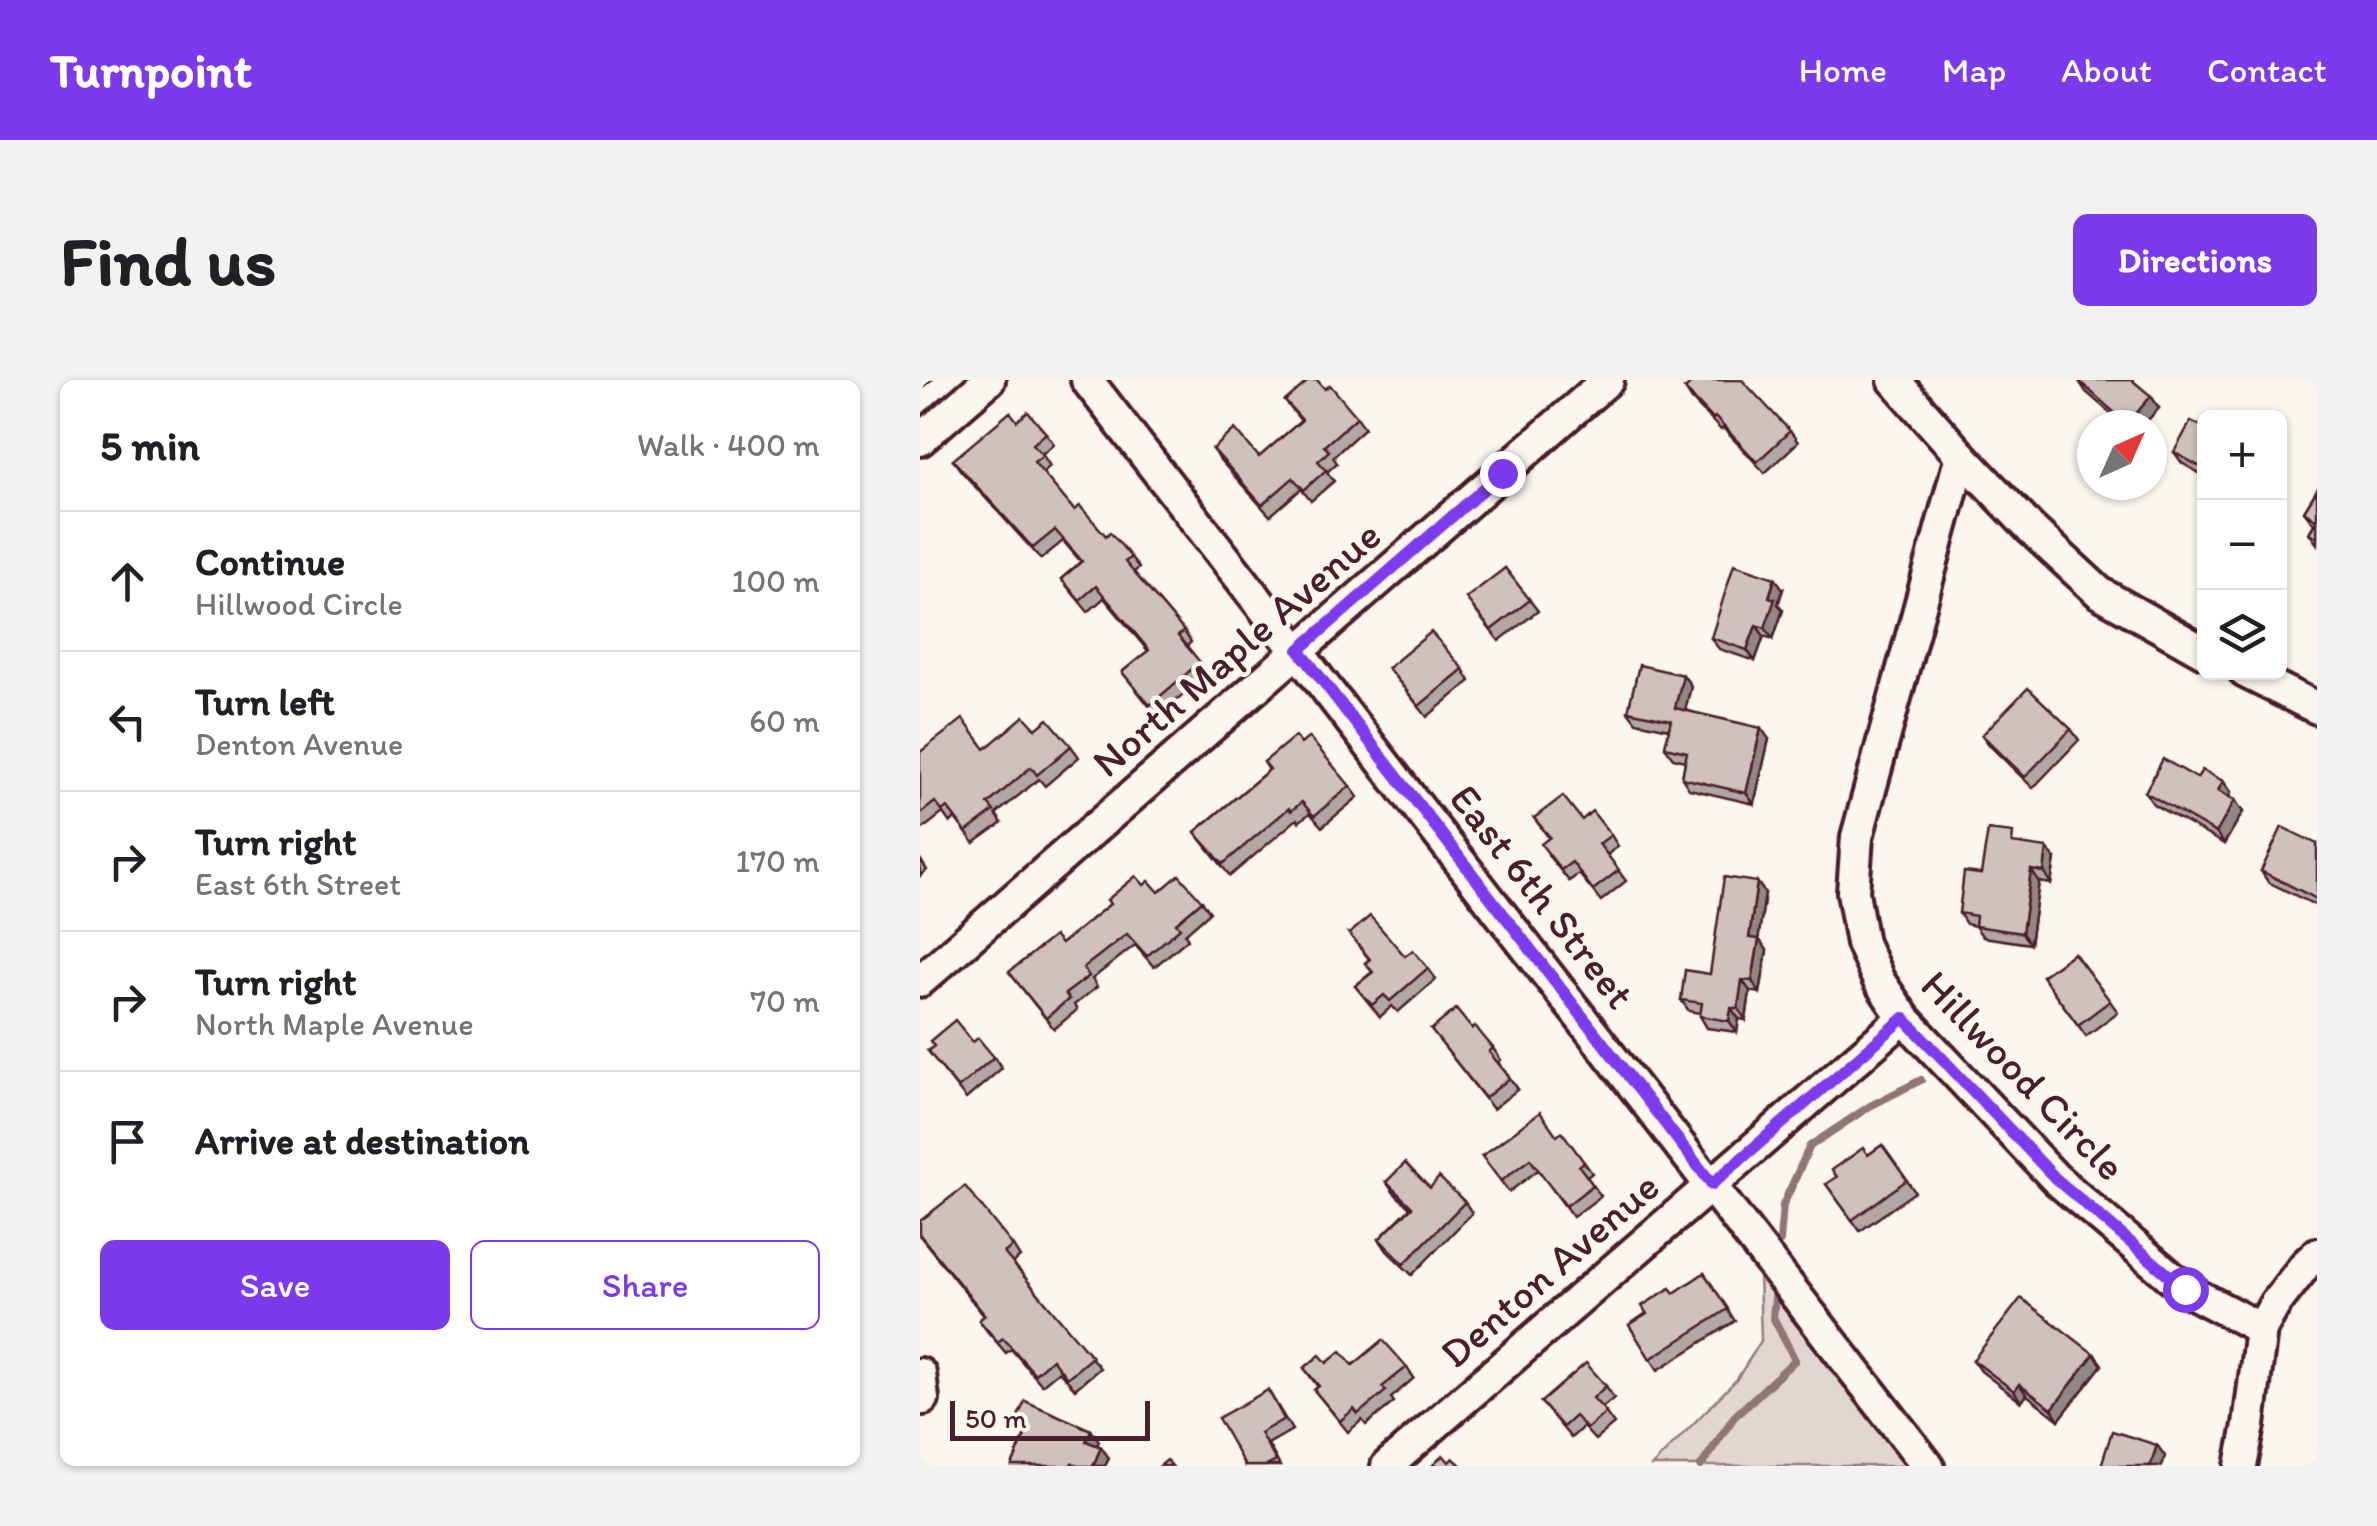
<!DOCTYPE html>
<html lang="en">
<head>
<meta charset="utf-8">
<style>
	:root { --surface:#fff; --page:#f2f2f2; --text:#202124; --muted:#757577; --line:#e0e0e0; --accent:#7c3aed }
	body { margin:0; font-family:Itim,sans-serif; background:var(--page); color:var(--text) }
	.controls { position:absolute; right:30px; top:30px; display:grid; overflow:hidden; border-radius:15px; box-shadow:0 2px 8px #0004 }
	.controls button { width:90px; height:90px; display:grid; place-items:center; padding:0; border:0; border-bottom:2px solid var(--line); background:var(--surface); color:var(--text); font:50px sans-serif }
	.compass { position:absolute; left:1157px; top:30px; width:90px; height:90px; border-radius:50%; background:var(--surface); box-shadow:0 2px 8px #0004; rotate:45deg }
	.scale { position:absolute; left:30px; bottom:25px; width:200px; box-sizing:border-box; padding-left:10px; border:5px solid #4a1f2b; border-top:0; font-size:28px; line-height:35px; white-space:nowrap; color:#4a1f2b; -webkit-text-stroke:8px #fbf7ec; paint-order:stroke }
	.stop { position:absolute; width:30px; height:30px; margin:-22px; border:8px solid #7c3aed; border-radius:50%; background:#fff }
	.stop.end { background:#7c3aed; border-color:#fff; box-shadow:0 2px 10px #0008 }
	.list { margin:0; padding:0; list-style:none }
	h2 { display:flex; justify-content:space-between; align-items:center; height:130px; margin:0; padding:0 40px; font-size:42px }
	h2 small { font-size:32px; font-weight:400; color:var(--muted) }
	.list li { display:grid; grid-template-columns:65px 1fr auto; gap:30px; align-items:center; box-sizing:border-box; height:140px; padding:0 40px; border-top:2px solid var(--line) }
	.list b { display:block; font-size:38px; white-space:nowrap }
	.list p { margin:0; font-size:32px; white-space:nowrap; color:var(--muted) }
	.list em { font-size:32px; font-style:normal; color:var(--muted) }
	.actions { display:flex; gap:20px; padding:30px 40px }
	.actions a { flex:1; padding:22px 0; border:2px solid var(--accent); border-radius:15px; text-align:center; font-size:35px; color:var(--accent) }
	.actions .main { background:var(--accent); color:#fff }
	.icon { flex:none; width:55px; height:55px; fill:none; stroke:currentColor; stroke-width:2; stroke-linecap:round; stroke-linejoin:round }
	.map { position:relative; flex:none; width:1397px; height:1086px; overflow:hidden; border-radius:15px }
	header { display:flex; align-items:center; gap:60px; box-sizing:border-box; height:140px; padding:0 50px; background:var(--accent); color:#fff }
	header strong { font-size:48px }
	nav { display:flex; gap:55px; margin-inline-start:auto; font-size:35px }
	.intro { display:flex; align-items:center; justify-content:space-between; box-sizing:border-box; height:240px; padding:0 60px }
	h1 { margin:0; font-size:70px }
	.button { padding:25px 45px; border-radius:15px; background:var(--accent); color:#fff; font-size:35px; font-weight:700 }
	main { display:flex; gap:60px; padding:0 60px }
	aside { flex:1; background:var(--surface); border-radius:15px; box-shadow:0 2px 8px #0004 }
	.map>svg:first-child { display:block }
	.green { fill:#e2d7d0; stroke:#967b7e; stroke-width:2.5 }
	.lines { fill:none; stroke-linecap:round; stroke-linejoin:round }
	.stream { stroke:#907477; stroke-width:8 }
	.minor-casing { stroke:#4a1f2b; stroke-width:38 }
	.minor { stroke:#fbf7ec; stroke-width:30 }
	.wall { fill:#b2a7a2; stroke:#4a1f2b; stroke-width:2.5 }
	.shaded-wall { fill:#918884; stroke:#4a1f2b; stroke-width:2.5 }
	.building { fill:#cfc2bc; stroke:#4a1f2b; stroke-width:2.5 }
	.route { stroke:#7c3aed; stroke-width:12 }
	.labels { text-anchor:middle; stroke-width:9; stroke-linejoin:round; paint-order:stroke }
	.street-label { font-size:42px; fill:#4a1f2b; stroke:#fbf7ec }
</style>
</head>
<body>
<header>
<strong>Turnpoint</strong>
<nav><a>Home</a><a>Map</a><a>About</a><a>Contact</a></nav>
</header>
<div class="intro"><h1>Find us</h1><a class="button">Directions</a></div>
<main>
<aside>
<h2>5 min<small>Walk · 400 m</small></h2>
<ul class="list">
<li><svg class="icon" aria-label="ahead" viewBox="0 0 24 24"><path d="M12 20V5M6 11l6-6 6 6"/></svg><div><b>Continue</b><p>Hillwood Circle</p></div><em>100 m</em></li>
<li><svg class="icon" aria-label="left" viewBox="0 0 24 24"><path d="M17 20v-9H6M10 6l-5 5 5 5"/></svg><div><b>Turn left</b><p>Denton Avenue</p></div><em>60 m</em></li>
<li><svg class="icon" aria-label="right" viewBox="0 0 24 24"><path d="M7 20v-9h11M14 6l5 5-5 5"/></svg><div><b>Turn right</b><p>East 6th Street</p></div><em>170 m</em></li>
<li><svg class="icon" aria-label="right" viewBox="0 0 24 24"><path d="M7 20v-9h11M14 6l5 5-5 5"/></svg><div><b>Turn right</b><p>North Maple Avenue</p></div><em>70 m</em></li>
<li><svg class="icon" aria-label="arrive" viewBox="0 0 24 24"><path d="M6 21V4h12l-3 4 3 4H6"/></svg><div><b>Arrive at destination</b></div></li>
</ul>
<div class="actions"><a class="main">Save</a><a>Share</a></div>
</aside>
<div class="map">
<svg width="1397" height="1086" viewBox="0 0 1397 1086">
	<rect width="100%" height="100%" fill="#fbf7ec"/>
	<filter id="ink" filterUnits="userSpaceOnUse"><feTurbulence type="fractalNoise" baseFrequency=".01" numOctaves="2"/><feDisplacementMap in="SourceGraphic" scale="20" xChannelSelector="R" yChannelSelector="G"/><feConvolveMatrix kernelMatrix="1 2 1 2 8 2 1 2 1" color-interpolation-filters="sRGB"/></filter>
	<g filter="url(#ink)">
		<polygon class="green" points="839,891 990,1086 732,1086 817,999 841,961"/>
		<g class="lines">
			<g class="stream">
				<polyline points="860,861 863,825 890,766 950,726 1001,700"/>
				<polyline points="781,1086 814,1037 875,980 853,937 855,918"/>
			</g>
			<g class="minor-casing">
				<g id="minor">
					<polyline points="167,0 1008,1086"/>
					<polyline points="974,0 1041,76 1111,149 1180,213 1284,272"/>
					<polyline points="0,60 69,0"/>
					<polyline points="1041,76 937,457 933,512 942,563 959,601 984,638 1136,799 1265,909 1341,949"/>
					<polyline points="1325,292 1397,328"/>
					<polyline points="0,601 688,0"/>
					<polyline points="0,994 3,1019"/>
					<polyline points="467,1086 984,638"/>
					<polyline points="1321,1086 1329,1045 1341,949 1355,924 1386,884 1397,874"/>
				</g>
			</g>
			<use href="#minor" class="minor"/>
		</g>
		<g class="wall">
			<polygon points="0,0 11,0 0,9"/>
			<polygon points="1159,1 1231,16 1239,28 1223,45 1204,45 1166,12"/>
			<polygon points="405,9 437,37 445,48 413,77 417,83 407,92 414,101 391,121 381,109 350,136 300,80 293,69 339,77 381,41 365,21"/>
			<polygon points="765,9 870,51 878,62 845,93 803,48 801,50 772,20"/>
			<polygon points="1284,40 1284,96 1262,83 1254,72 1281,46"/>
			<polygon points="97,41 126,53 134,64 122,74 130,86 122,93 154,130 211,177 219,188 214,192 264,251 271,262 267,266 288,294 237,336 202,292 228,271 184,218 168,232 141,199 161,182 143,161 121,179 41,91 33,80"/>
			<polygon points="1397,110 1397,164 1389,153 1394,144 1384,131"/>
			<polygon points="585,188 618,231 579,261 554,229"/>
			<polygon points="863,209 858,224 863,230 853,259 844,256 835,281 799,269 791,258"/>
			<polygon points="468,288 543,289 550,301 507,337"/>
			<polygon points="763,295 771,306 765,330 849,359 834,424 769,409 762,398 765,381 753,378 745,367 749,349 716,342 708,331"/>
			<polygon points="116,349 151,366 159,377 125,406 119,399 76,434 82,443 54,463 35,438 30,443 23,433 0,451 0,372 65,369"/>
			<polygon points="1151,349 1159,360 1113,408 1070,366 1062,355"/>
			<polygon points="381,364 430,406 438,417 402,447 390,433 379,442 377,439 310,496 275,452 349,390 344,382"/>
			<polygon points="1277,398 1303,401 1311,412 1309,417 1323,432 1304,464 1233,424 1225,412"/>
			<polygon points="614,438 691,455 698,466 687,475 706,501 681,521 659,494 649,501 628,475 629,458"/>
			<polygon points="1101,464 1135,479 1131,504 1119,502 1110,564 1063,557 1055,546 1046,544 1039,533 1061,494"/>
			<polygon points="1397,464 1397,526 1348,502 1341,491"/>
			<polygon points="0,479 7,490 0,496"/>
			<polygon points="837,502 845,513 838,559 847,570 840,613 830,611 826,640 819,639 817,652 787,648 780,636 780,633 769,631 761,620 790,594"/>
			<polygon points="224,505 239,512 282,521 290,532 265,554 268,559 234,587 215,565 172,599 177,607 154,625 157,630 134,649 89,592 141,564 190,524"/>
			<polygon points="429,554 485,576 508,588 516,599 478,632 472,626 460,637 435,606 452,592 445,583 449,579"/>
			<polygon points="1154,573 1198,632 1166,656 1122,596"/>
			<polygon points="552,649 573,668 581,680 578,682 598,709 573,729 511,650"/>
			<polygon points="8,671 74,677 82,688 46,719"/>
			<polygon points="962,765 995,812 940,851 906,804"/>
			<polygon points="562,776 664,782 672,793 667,797 681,816 653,837 618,790 589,812"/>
			<polygon points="466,802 510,808 545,822 552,833 492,895 467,871 459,859 490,828 474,813"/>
			<polygon points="0,841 93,866 100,877 93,883 180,988 155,1009 139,991 122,1005 91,969 86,973 67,951 59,940 64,936 0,856"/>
			<polygon points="784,893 815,941 738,990 709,945"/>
			<polygon points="1174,974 1182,985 1139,1040 1107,1015 1101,1022 1061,991 1053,980"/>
			<polygon points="407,983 487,987 494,998 471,1018 474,1022 446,1045 442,1040 428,1052 394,1010 398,1007 384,988"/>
			<polygon points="686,1006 694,1018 682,1028 694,1044 675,1060 663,1047 651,1058 621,1022"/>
			<polygon points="348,1010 372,1050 348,1064 360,1086 325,1086"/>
			<polygon points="95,1043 179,1061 177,1065 181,1067 189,1078 185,1086 92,1086 105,1055"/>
		</g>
		<g class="shaded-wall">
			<polygon points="1231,16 1239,28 1223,45 1208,45 1207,44"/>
			<polygon points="855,198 863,209 858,224 863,230 853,259 845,248 849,217"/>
			<polygon points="836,245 844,256 835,281 827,270"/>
			<polygon points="763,295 771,306 763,339 755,328"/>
			<polygon points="841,348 849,359 834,424 826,413"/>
			<polygon points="1303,401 1311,412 1306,422 1298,411"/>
			<polygon points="1315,420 1323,432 1304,464 1296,453"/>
			<polygon points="1127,468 1135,479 1131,504 1124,492"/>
			<polygon points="1111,490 1119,502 1110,564 1102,553"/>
			<polygon points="837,502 845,513 837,569 829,558"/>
			<polygon points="839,559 847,570 840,613 832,601"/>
			<polygon points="822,600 830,611 826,640 818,628"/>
			<polygon points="811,628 819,639 817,652 809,641"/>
			<polygon points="1174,974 1182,985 1139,1040 1132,1029"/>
			<polygon points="1099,1004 1107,1015 1101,1022 1094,1011"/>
			<polygon points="171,1050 179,1061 174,1072 166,1061"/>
			<polygon points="1237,1065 1245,1076 1242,1086 1230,1086"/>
			<polygon points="181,1067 189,1078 185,1086 173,1086"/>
		</g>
		<g class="building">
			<polygon points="389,0 397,0 405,9 410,5 437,37 404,66 409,71 398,81 406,90 384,110 373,98 342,125 293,69 315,49 339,77 382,40 365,21"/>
			<polygon points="774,0 822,0 870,51 837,82 795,37 793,39 765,9"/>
			<polygon points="1159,0 1212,0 1231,16 1207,44 1159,1"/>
			<polygon points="90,32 97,41 108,32 126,53 113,64 123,75 114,82 154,130 160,126 186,156 190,152 211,177 205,182 264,251 258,256 280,282 230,325 202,292 229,270 176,206 160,220 141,199 162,181 135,150 113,168 33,80"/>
			<polygon points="1284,40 1284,89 1254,72 1271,41 1281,46"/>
			<polygon points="1397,110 1397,140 1384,131"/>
			<polygon points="1397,140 1397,157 1389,153"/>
			<polygon points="814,184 855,198 849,217 855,219 845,248 836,245 827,270 791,258"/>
			<polygon points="585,188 610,220 571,250 546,218"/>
			<polygon points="511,252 543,289 499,326 468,288"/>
			<polygon points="719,285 763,295 755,328 841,348 826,413 762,398 767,372 745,367 751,340 708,331"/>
			<polygon points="1108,308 1151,349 1105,397 1062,355"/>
			<polygon points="104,336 116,349 128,339 151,366 117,395 111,387 68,424 74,431 46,452 27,427 22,431 15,422 0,434 0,372 43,339 65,369"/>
			<polygon points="375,356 381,364 389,357 430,406 394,436 382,422 371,431 369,428 303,484 275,452 350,389 344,382"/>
			<polygon points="1243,379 1277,398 1282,390 1303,401 1298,411 1315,420 1296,453 1225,412"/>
			<polygon points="643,416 662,440 672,431 691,455 679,464 699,490 673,510 652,482 641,490 621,464 630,457 614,438"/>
			<polygon points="1362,447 1397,464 1397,519 1341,491"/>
			<polygon points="1068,450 1093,453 1092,463 1127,468 1124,492 1111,490 1102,553 1055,546 1056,536 1039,533 1044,492 1061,494"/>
			<polygon points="259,495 282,521 256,543 260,548 227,576 207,554 163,588 169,596 145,614 149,619 126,638 89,592 134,556 141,564 190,524 187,520 216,496 224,505 229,501 239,512"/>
			<polygon points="804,497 837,502 829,558 839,559 832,601 822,600 818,628 811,628 809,641 780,636 782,623 761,620 765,590 790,594"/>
			<polygon points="450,536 485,576 493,570 508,588 470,621 464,615 452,625 435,606 453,592 445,583 450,579 429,554"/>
			<polygon points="1154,573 1190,621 1158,645 1122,596"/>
			<polygon points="536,629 552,649 555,646 573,668 569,672 590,698 565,718 511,650"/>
			<polygon points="35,640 53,662 58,658 74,677 38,708 8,671 14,666 10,661"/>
			<polygon points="620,732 637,756 642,752 664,782 659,786 673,805 646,826 610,779 581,801 562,776"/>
			<polygon points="962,765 987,800 932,840 906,804 917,797 912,790 943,768 948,775"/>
			<polygon points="485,783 510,808 519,797 545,822 484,884 459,859 492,827 466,802"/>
			<polygon points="45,806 93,866 84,873 172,977 147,998 132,979 115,994 83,958 78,962 59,940 65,935 0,855 0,841"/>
			<polygon points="784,893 808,929 730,979 709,945 727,934 722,926 750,908 754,913"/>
			<polygon points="1101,918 1174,974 1132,1029 1099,1004 1094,1011 1053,980"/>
			<polygon points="463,960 487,987 462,1007 466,1011 438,1034 434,1029 420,1041 394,1010 399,1006 384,988 400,975 407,983 421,971 433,985"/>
			<polygon points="666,983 686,1006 673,1018 686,1032 667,1049 655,1036 643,1047 621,1022"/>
			<polygon points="348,1010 364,1039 340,1053 356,1081 346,1086 325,1086 298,1038"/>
			<polygon points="105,1021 171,1050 166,1061 181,1067 173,1086 158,1086 152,1083 150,1086 92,1086 108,1048 95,1043"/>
			<polygon points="1192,1051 1237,1065 1230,1086 1181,1086"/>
			<polygon points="523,1075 529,1082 533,1078 542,1086 512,1086"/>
			<polygon points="247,1080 252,1086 240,1086"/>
		</g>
	</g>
	<g class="lines" filter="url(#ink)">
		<polyline class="route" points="582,93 379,270 792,804 984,638 1136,799 1265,909"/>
	</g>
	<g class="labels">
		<g class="street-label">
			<text transform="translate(316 268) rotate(-41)" y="15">North Maple Avenue</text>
			<text transform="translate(623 516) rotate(52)" y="15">East 6th Street</text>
			<text transform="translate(1104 695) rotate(46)" y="15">Hillwood Circle</text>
			<text transform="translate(629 889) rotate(-41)" y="15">Denton Avenue</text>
		</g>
	</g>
</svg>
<div class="controls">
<button>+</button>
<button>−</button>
<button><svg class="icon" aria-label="layers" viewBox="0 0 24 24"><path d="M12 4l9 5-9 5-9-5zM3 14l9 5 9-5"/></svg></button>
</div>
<svg class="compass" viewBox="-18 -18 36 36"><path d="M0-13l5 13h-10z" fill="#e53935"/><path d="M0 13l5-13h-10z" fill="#757577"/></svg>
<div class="scale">50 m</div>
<div class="stop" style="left:1265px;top:909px"></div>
<div class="stop end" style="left:582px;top:93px"></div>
</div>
</main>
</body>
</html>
